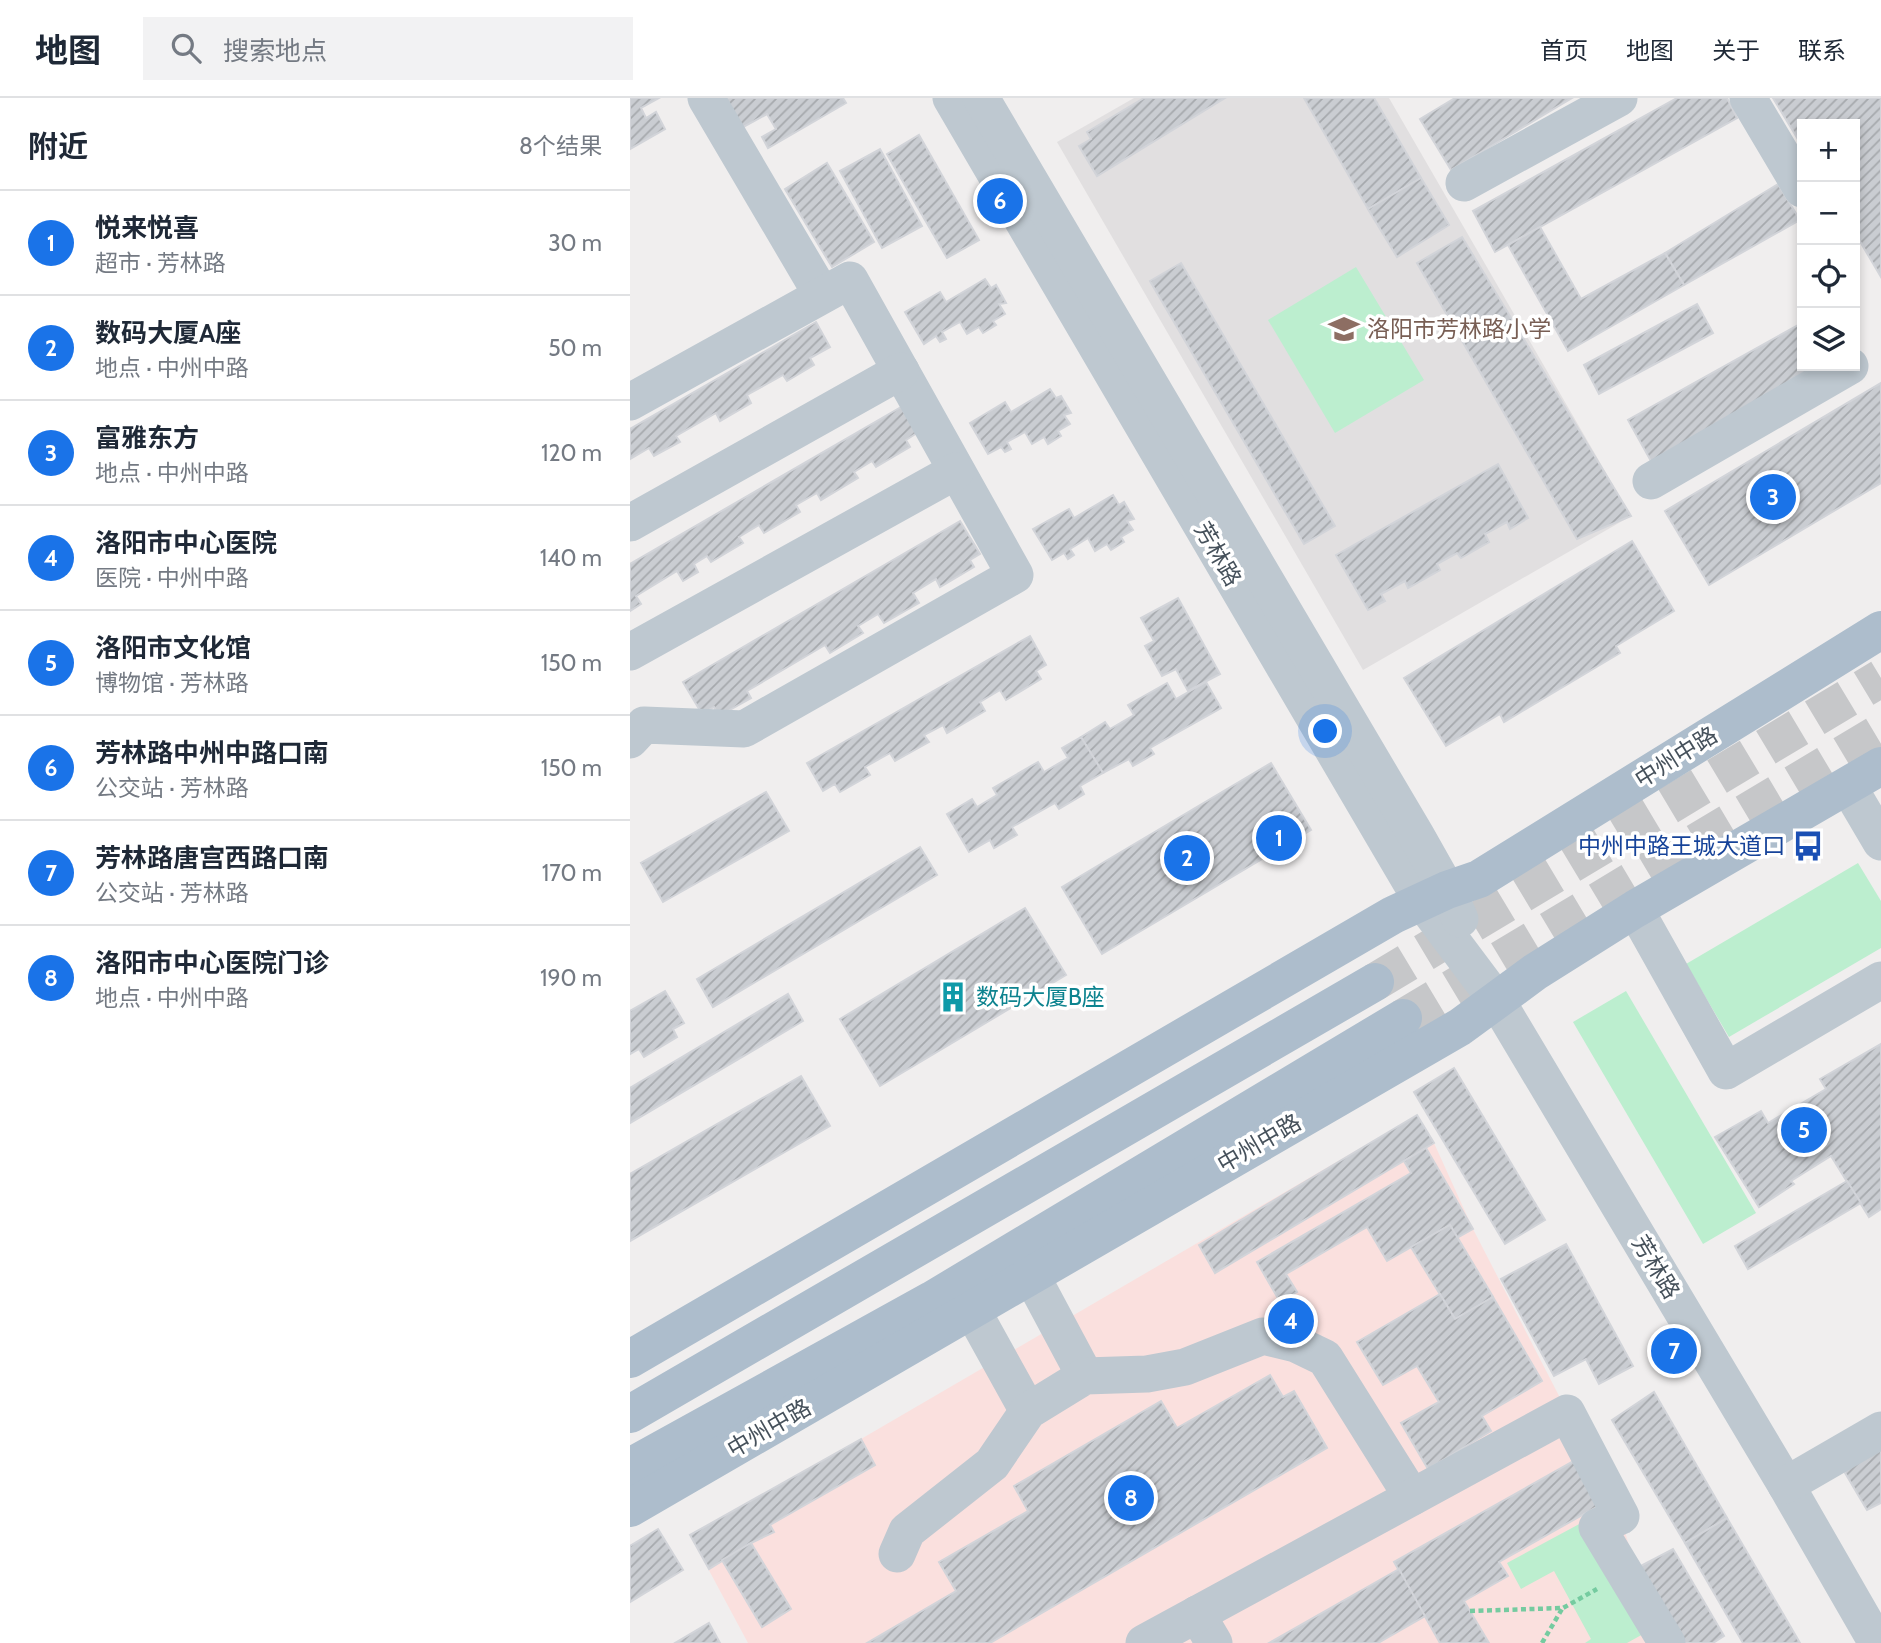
<!DOCTYPE html>
<html lang="zh">
<head>
<meta charset="utf-8">
<style>
	:root { --surface:#fff; --page:#f2f2f3; --text:#1f2937; --muted:#747a83; --line:#e0e1e3; --accent:#1a73e8 }
	body { margin:0; font-family:Cabin,"Noto Sans SC",sans-serif; background:var(--page); color:var(--text) }
	.controls { position:absolute; right:21px; top:21px; display:grid; overflow:hidden; border-radius:0px; box-shadow:0 4px 10px #0003 }
	.controls button { width:63px; height:63px; display:grid; place-items:center; padding:0; border:0; border-bottom:2px solid var(--line); background:var(--surface); color:var(--text); font:35px sans-serif }
	.you { position:absolute; left:696px; top:634px; width:24px; height:24px; margin:-18px; border:5px solid #fff; border-radius:50%; background:#1a73e8; box-shadow:0 0 0 10px #1a73e833 }
	.badge { display:grid; place-items:center; width:46px; height:46px; border-radius:50%; background:var(--accent); color:#fff; font-size:23px; font-weight:700 }
	.pin { position:absolute; translate:-50% -50%; border:4px solid #fff; box-shadow:0 2px 7px #0006 }
	.list { margin:0; padding:0; list-style:none }
	h2 { display:flex; justify-content:space-between; align-items:center; height:91px; margin:0; padding:0 28px; font-size:30px }
	h2 small { font-size:23px; font-weight:400; color:var(--muted) }
	.list li { display:grid; grid-template-columns:46px 1fr auto; gap:21px; align-items:center; box-sizing:border-box; height:105px; padding:0 28px; border-top:2px solid var(--line) }
	.list b { display:block; font-size:26px; white-space:nowrap }
	.list p { margin:0; font-size:23px; white-space:nowrap; color:var(--muted) }
	.list em { font-size:23px; font-style:normal; color:var(--muted) }
	.icon { flex:none; width:38px; height:38px; fill:none; stroke:currentColor; stroke-width:2; stroke-linecap:round; stroke-linejoin:round }
	.map { position:relative; flex:none; width:1251px; height:1545px; overflow:hidden }
	header { display:flex; align-items:center; gap:42px; box-sizing:border-box; height:98px; padding:0 35px; background:var(--surface); border-bottom:2px solid var(--line) }
	header strong { font-size:33px }
	nav { display:flex; gap:38px; margin-inline-start:auto; font-size:24px }
	.search { width:490px; height:63px; background:var(--page); display:flex; align-items:center; gap:18px; box-sizing:border-box; padding:0 24px; border-radius:0px; color:var(--muted); font-size:26px }
	main { display:flex }
	aside { flex:1; background:var(--surface) }
	.map>svg:first-child { display:block }
	.education { fill:#e1dfe0 }
	.medical { fill:#fae0de }
	.grass { fill:#bceecf }
	.building { fill:url(#building-hatch); stroke:#d2d4d9; stroke-width:2 }
	.lines { fill:none; stroke-linecap:round; stroke-linejoin:round }
	.major-tunnel { stroke:#c6c7c9; stroke-width:38; stroke-dasharray:38 19; stroke-linecap:butt }
	.path { stroke:#75cba0; stroke-width:4.5; stroke-dasharray:5 3.5; stroke-linecap:butt }
	.minor { stroke:#bec8d0; stroke-width:37 }
	.major { stroke:#adbdcc; stroke-width:38 }
	.labels { text-anchor:middle; stroke-width:7; stroke-linejoin:round; paint-order:stroke }
	.education-label { font-size:23px; fill:#785e54; stroke:#fff; text-anchor:start }
	.street-label { font-size:23px; fill:#46515b; stroke:#fff }
	.transit-label { font-size:23px; fill:#164399; stroke:#fff; text-anchor:end }
	.culture-label { font-size:23px; fill:#0d838f; stroke:#fff; text-anchor:start }
</style>
</head>
<body>
<header>
<strong>地图</strong>
<div class="search"><svg class="icon" aria-label="search" viewBox="0 0 24 24"><circle cx="10" cy="10" r="6"/><path d="M15 15l6 6"/></svg>搜索地点</div>
<nav><a>首页</a><a>地图</a><a>关于</a><a>联系</a></nav>
</header>
<main>
<aside>
<h2>附近<small>8个结果</small></h2>
<ul class="list">
<li><span class="badge">1</span><div><b>悦来悦喜</b><p>超市 · 芳林路</p></div><em>30 m</em></li>
<li><span class="badge">2</span><div><b>数码大厦A座</b><p>地点 · 中州中路</p></div><em>50 m</em></li>
<li><span class="badge">3</span><div><b>富雅东方</b><p>地点 · 中州中路</p></div><em>120 m</em></li>
<li><span class="badge">4</span><div><b>洛阳市中心医院</b><p>医院 · 中州中路</p></div><em>140 m</em></li>
<li><span class="badge">5</span><div><b>洛阳市文化馆</b><p>博物馆 · 芳林路</p></div><em>150 m</em></li>
<li><span class="badge">6</span><div><b>芳林路中州中路口南</b><p>公交站 · 芳林路</p></div><em>150 m</em></li>
<li><span class="badge">7</span><div><b>芳林路唐宫西路口南</b><p>公交站 · 芳林路</p></div><em>170 m</em></li>
<li><span class="badge">8</span><div><b>洛阳市中心医院门诊</b><p>地点 · 中州中路</p></div><em>190 m</em></li>
</ul>
</aside>
<div class="map">
<svg width="1251" height="1545" viewBox="0 0 1251 1545">
	<defs>
		<pattern id="building-hatch" width="6" height="6" patternUnits="userSpaceOnUse" patternTransform="scale(1.75)"><rect width="6" height="6" fill="#cacdd2"/><path d="M-1 1l2-2M0 6l6-6M5 7l2-2" fill="none" stroke="#a6a9ad"/></pattern>
	</defs>
	<rect width="100%" height="100%" fill="#f0eeee"/>
	<polygon class="education" points="504,0 759,0 1001,418 733,572 427,44"/>
	<polygon class="medical" points="787,1017 804,1045 843,1131 991,1418 1005,1471 1048,1545 118,1545 60,1437 231,1341"/>
	<g class="grass">
		<polygon points="726,169 794,282 705,335 638,222"/>
		<polygon points="1228,765 1251,803 1251,850 1099,939 1056,866"/>
		<polygon points="996,893 1126,1115 1073,1146 943,924"/>
		<polygon points="953,1424 1015,1535 997,1545 955,1545 961,1541 924,1473 891,1491 877,1465"/>
	</g>
	<g class="building">
		<polygon points="0,0 29,0 11,10 16,20 26,14 35,31 0,51"/>
		<polygon points="94,0 213,0 216,5 138,50 132,39 146,31 137,16 106,33"/>
		<polygon points="514,0 595,0 467,78 449,48 461,41 457,34"/>
		<polygon points="674,0 744,0 791,80 738,111"/>
		<polygon points="825,0 942,0 821,72 790,21"/>
		<polygon points="1047,0 1097,0 1107,20 865,154 843,113"/>
		<polygon points="1143,0 1251,0 1251,179 1225,135 1225,26 1172,26 1172,48"/>
		<polygon points="289,37 349,142 317,160 257,56"/>
		<polygon points="250,51 292,128 252,150 210,73"/>
		<polygon points="197,65 244,144 202,169 155,91"/>
		<polygon points="791,80 819,127 767,159 738,111"/>
		<polygon points="1148,86 1170,122 1054,187 1035,155"/>
		<polygon points="910,129 951,201 1035,155 1054,187 938,253 878,147"/>
		<polygon points="832,139 1001,418 947,441 787,165"/>
		<polygon points="551,165 705,428 674,446 520,183"/>
		<polygon points="355,181 361,190 366,187 376,205 369,206 375,216 363,223 366,227 353,235 349,229 337,236 330,224 312,234 316,241 310,244 306,238 294,246 275,214 310,194 316,204"/>
		<polygon points="1067,206 1083,235 969,296 954,267"/>
		<polygon points="186,224 200,249 180,260 184,267 157,283 153,277 117,297 121,305 90,323 86,315 46,338 50,344 24,358 19,350 0,361 0,331"/>
		<polygon points="1168,227 1172,234 1172,268 1191,268 1022,365 998,322"/>
		<polygon points="1251,285 1251,385 1079,487 1035,413"/>
		<polygon points="420,291 426,300 431,298 441,315 434,317 440,326 428,333 431,338 418,346 414,339 402,346 395,334 377,344 381,351 375,354 371,349 358,356 340,325 375,304 381,314"/>
		<polygon points="271,309 287,335 276,342 280,349 246,369 242,363 224,374 228,380 191,402 187,395 166,407 170,414 134,435 129,427 109,439 113,445 81,464 77,458 64,466 68,474 53,483 47,473 6,498 11,506 0,513 0,466"/>
		<polygon points="868,366 898,420 880,431 877,424 855,436 859,444 831,460 827,455 807,466 810,472 778,490 775,483 751,496 755,503 738,512 706,457"/>
		<polygon points="483,397 489,407 494,404 504,421 497,423 503,432 491,439 494,444 481,452 477,446 465,453 458,440 440,451 444,457 438,461 434,455 422,462 403,431 439,411 444,420"/>
		<polygon points="330,423 350,456 340,462 344,469 310,489 306,481 283,495 289,505 254,525 248,516 228,528 233,535 200,555 195,547 117,593 121,600 89,618 84,609 72,616 53,584"/>
		<polygon points="1002,443 1044,513 986,548 990,555 874,624 870,616 816,648 774,580"/>
		<polygon points="548,500 590,576 558,593 546,571 532,578 515,548 524,543 511,520"/>
		<polygon points="400,538 416,567 406,573 411,581 376,602 370,592 350,604 355,613 317,635 313,627 294,637 299,644 265,663 260,655 235,669 240,677 210,694 205,686 193,693 177,665"/>
		<polygon points="576,584 591,610 520,650 524,656 503,668 499,661 473,675 451,639 475,624 480,631 504,617 498,607 537,585 546,601"/>
		<polygon points="451,639 473,675 450,688 454,696 429,711 425,705 382,729 387,737 364,750 360,742 339,754 317,716 342,701 347,709 367,697 363,690 408,664 414,674 438,660 432,650"/>
		<polygon points="641,665 681,732 472,856 432,789"/>
		<polygon points="136,694 159,733 33,804 11,765"/>
		<polygon points="290,749 307,777 83,909 67,881"/>
		<polygon points="395,810 436,877 250,988 210,921"/>
		<polygon points="35,893 54,925 43,931 47,939 14,959 9,951 0,956 0,913"/>
		<polygon points="158,896 173,923 0,1025 0,990"/>
		<polygon points="1251,946 1251,1111 1239,1119 1201,1058 1161,1083 1164,1086 1129,1109 1085,1039 1131,1013 1138,1025 1196,991 1190,981"/>
		<polygon points="824,970 915,1122 875,1146 784,994"/>
		<polygon points="171,978 200,1028 0,1143 0,1076"/>
		<polygon points="787,1017 804,1045 585,1175 569,1147"/>
		<polygon points="796,1050 843,1131 827,1140 820,1127 757,1163 737,1129 656,1176 667,1194 650,1204 627,1164 781,1075 774,1063"/>
		<polygon points="1217,1083 1231,1105 1118,1171 1105,1148"/>
		<polygon points="820,1127 863,1199 825,1221 781,1149"/>
		<polygon points="936,1146 1003,1268 969,1286 956,1261 924,1278 871,1181"/>
		<polygon points="810,1196 825,1221 863,1199 912,1283 852,1318 861,1333 798,1371 771,1325 809,1304 787,1268 753,1287 727,1244"/>
		<polygon points="640,1277 653,1299 664,1293 697,1350 360,1545 237,1545 326,1493 309,1464 398,1413 384,1388 531,1303 547,1330"/>
		<polygon points="1024,1294 1097,1420 1055,1445 982,1322"/>
		<polygon points="231,1341 245,1367 140,1427 144,1434 121,1445 79,1471 60,1437"/>
		<polygon points="1251,1345 1251,1405 1237,1412 1211,1368"/>
		<polygon points="949,1360 970,1407 869,1464 878,1478 834,1503 859,1545 810,1545 764,1464"/>
		<polygon points="1097,1420 1170,1545 1113,1545 1055,1445"/>
		<polygon points="28,1431 53,1472 0,1504 0,1448"/>
		<polygon points="121,1445 161,1511 132,1529 92,1462"/>
		<polygon points="1043,1451 1094,1538 1083,1545 1048,1545 1005,1471"/>
		<polygon points="769,1471 795,1518 748,1545 639,1545"/>
		<polygon points="79,1525 90,1545 45,1545"/>
	</g>
	<g class="lines">
		<g class="major-tunnel">
			<polyline points="745,884 1251,580"/>
			<polyline points="773,920 1251,634"/>
		</g>
		<g class="path">
			<polyline points="840,1513 933,1510 967,1491"/>
			<polyline points="912,1545 932,1511"/>
		</g>
		<g class="minor">
			<polyline points="76,0 192,197"/>
			<polyline points="321,0 763,754 792,803 867,903 1156,1387 1247,1545"/>
			<polyline points="351,0 787,739 817,792 830,821"/>
			<polyline points="1118,0 1172,91"/>
			<polyline points="834,85 989,0"/>
			<polyline points="0,304 220,182 385,477 114,631 14,627 0,642"/>
			<polyline points="1021,383 1220,268"/>
			<polyline points="0,425 271,273"/>
			<polyline points="0,554 326,373"/>
			<polyline points="1218,688 1251,744"/>
			<polyline points="1005,811 1096,973 1251,882"/>
			<polyline points="401,1177 455,1278"/>
			<polyline points="342,1212 398,1313"/>
			<polyline points="1156,1387 1251,1332"/>
			<polyline points="267,1456 277,1433 362,1366 398,1313 455,1278 517,1276 555,1269 633,1238 666,1246 695,1260 782,1399"/>
			<polyline points="567,1516 584,1545"/>
			<polyline points="514,1545 937,1315 991,1418 967,1429 1037,1545"/>
		</g>
		<g class="major">
			<polyline points="0,1261 763,817 817,792 849,781 1251,532"/>
			<polyline points="0,1316 745,884"/>
			<polyline points="0,1369 302,1202 773,920"/>
			<polyline points="0,1410 830,929 905,874 1005,811 1251,668"/>
		</g>
	</g>
	<defs>
		<g id="school-bare" transform="scale(2.415)"><path d="M0-5L7-2L0 1L-7-2ZM-4 1L0 2.5L4 1V4Q0 6-4 4Z" fill="#8d6e63" stroke="#fff" stroke-width="2.5" paint-order="stroke"/></g>
		<g id="bus-bare" transform="scale(2.415)"><path d="M-5-6H5V4H4V6H2V4H-2V6H-4V4H-5ZM-3.5-4V0h7V-4ZM-3.5 1.2v1.5H-2V1.2ZM2 1.2v1.5H3.5V1.2Z" fill="#1a4fb4" stroke="#fff" stroke-width="2.5" paint-order="stroke"/></g>
		<g id="building-bare" transform="scale(2.415)"><path d="M-4-6H4V6H1V3H-1V6H-4ZM-2.5-4.3h1.7v1.8h-1.7ZM.8-4.3h1.7v1.8H.8ZM-2.5-1h1.7V.8h-1.7ZM.8-1h1.7V.8H.8Z" fill="#0f9aa8" stroke="#fff" stroke-width="2.5" paint-order="stroke"/></g>
	</defs>
	<g fill-rule="evenodd">
		<use href="#school-bare" x="714" y="231"/>
		<use href="#bus-bare" x="1178" y="748"/>
		<use href="#building-bare" x="323" y="899"/>
	</g>
	<g class="labels">
		<g class="education-label">
			<text x="737" y="239">洛阳市芳林路小学</text>
		</g>
		<g class="street-label">
			<text transform="translate(588 456) rotate(60)" y="8">芳林路</text>
			<text transform="translate(1046 659) rotate(-32)" y="8">中州中路</text>
			<text transform="translate(629 1045) rotate(-30)" y="8">中州中路</text>
			<text transform="translate(1026 1169) rotate(59)" y="8">芳林路</text>
			<text transform="translate(139 1330) rotate(-30)" y="8">中州中路</text>
		</g>
		<g class="transit-label">
			<text x="1155" y="756">中州中路王城大道口</text>
		</g>
		<g class="culture-label">
			<text x="346" y="907">数码大厦B座</text>
		</g>
	</g>
</svg>
<div class="controls">
<button>+</button>
<button>−</button>
<button><svg class="icon" aria-label="locate" viewBox="0 0 24 24"><circle cx="12" cy="12" r="6"/><path d="M12 2v4M12 18v4M2 12h4M18 12h4"/></svg></button>
<button><svg class="icon" aria-label="layers" viewBox="0 0 24 24"><path d="M12 4l9 5-9 5-9-5zM3 14l9 5 9-5"/></svg></button>
</div>
<div class="you"></div>
<div class="pin badge" style="left:649px;top:740px">1</div>
<div class="pin badge" style="left:557px;top:760px">2</div>
<div class="pin badge" style="left:1143px;top:399px">3</div>
<div class="pin badge" style="left:661px;top:1223px">4</div>
<div class="pin badge" style="left:1174px;top:1032px">5</div>
<div class="pin badge" style="left:370px;top:103px">6</div>
<div class="pin badge" style="left:1044px;top:1253px">7</div>
<div class="pin badge" style="left:501px;top:1400px">8</div>
</div>
</main>
</body>
</html>
